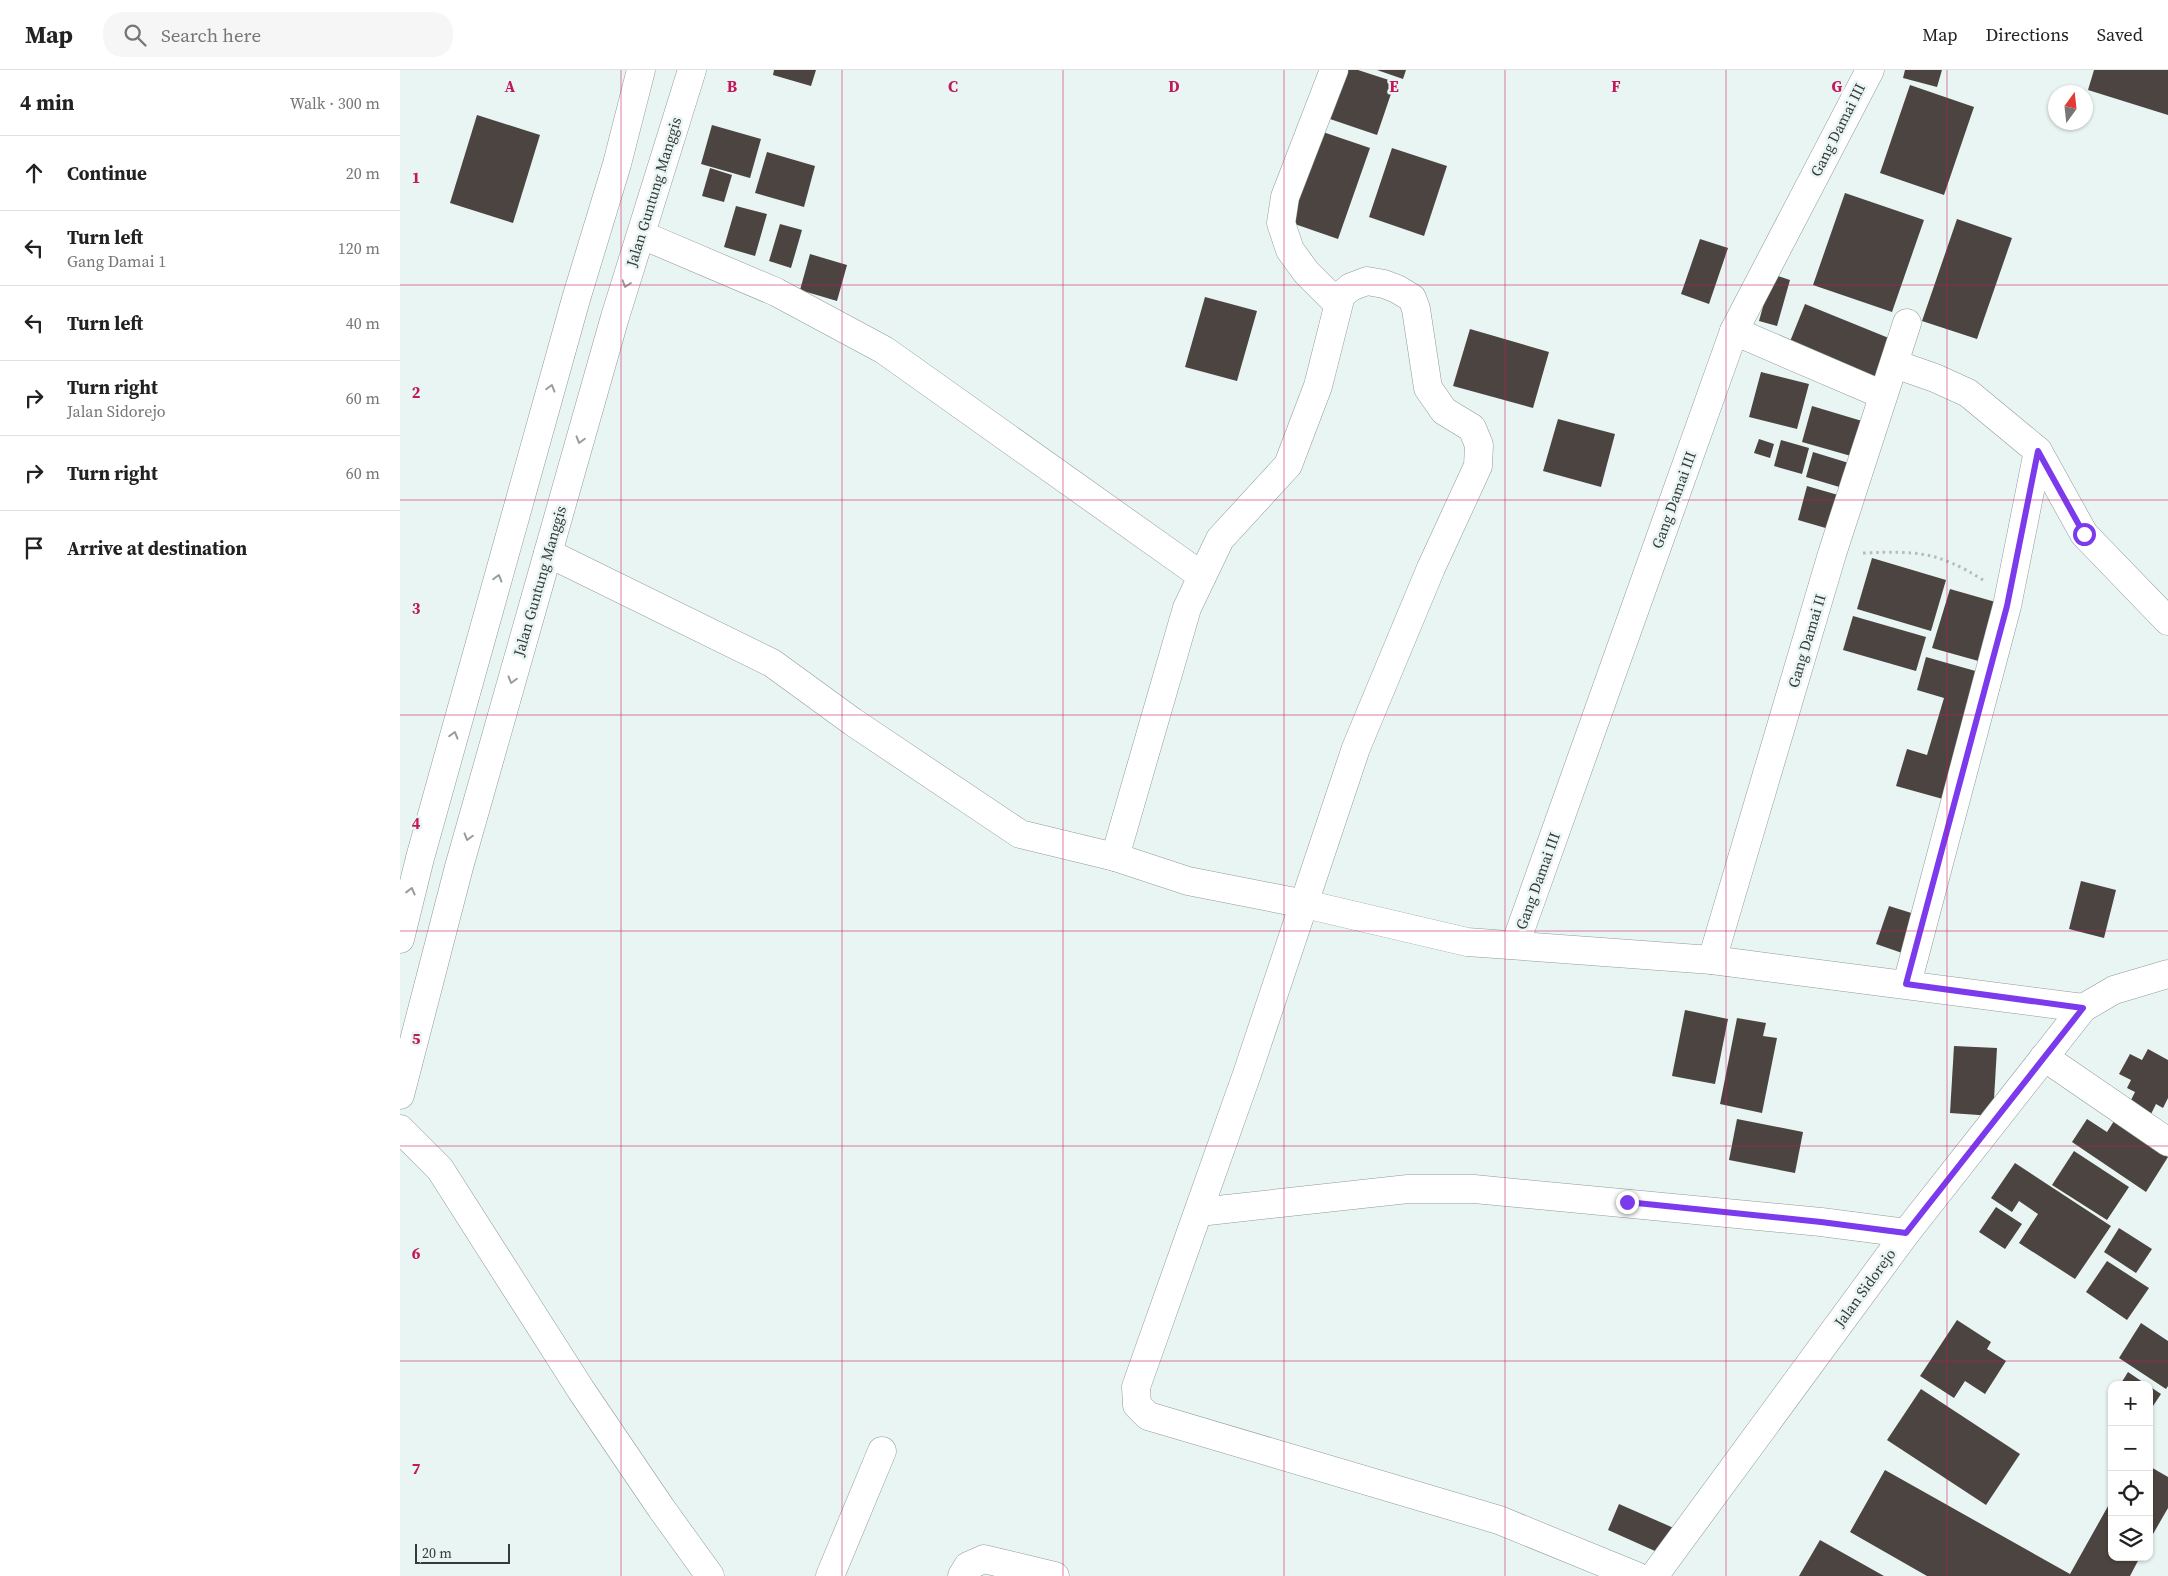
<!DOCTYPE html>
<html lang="en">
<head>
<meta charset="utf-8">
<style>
	:root { --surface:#fff; --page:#f6f6f6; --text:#222; --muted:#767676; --line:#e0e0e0 }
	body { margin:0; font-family:"Source Serif 4",serif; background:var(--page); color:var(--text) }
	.controls { position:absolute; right:15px; bottom:15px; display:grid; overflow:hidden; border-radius:10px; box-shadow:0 1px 4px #0004 }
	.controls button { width:45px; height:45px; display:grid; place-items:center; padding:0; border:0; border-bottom:1px solid var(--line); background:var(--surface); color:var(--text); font:25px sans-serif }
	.compass { position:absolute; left:1648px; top:15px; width:45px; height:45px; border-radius:50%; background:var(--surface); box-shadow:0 1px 4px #0004; rotate:15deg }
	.scale { position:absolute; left:15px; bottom:12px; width:95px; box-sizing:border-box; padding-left:5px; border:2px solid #363a39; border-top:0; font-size:14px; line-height:18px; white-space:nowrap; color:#363a39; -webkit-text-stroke:4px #e9f5f3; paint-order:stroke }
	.stop { position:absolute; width:15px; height:15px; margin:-11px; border:4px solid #7c3aed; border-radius:50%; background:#fff }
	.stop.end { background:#7c3aed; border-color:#fff; box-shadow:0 1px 5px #0008 }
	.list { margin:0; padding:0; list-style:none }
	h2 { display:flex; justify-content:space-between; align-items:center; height:65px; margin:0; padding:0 20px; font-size:21px }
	h2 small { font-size:16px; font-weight:400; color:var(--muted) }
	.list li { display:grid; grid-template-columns:32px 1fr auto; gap:15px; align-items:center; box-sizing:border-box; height:75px; padding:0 20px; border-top:1px solid var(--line) }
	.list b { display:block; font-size:19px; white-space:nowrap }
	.list p { margin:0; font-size:16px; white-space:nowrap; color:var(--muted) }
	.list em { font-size:16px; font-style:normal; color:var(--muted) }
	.icon { flex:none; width:28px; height:28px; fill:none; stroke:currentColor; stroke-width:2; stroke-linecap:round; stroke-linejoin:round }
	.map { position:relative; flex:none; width:1768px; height:1506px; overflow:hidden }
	header { display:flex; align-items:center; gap:30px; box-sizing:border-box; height:70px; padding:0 25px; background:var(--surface); border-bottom:1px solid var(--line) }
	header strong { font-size:24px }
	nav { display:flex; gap:28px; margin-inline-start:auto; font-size:18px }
	.search { width:350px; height:45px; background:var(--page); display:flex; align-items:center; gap:12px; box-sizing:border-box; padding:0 18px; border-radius:20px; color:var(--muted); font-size:19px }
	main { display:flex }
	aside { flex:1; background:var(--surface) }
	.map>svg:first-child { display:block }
	.building { fill:#4c4440 }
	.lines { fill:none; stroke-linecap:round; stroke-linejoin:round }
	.street-casing { stroke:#909b99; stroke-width:29 }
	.secondary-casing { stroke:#909b99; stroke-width:29 }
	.path { stroke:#b3bdbb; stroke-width:3; stroke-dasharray:2.5 4; stroke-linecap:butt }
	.street { stroke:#fff; stroke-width:28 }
	.secondary { stroke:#fff; stroke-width:28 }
	.oneway { stroke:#9a9c9c }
	.route { stroke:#7c3aed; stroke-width:6 }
	.grid { fill:none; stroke:#c2185b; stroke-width:1; stroke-opacity:0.55 }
	.labels { text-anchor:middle; stroke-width:5; stroke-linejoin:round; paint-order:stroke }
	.street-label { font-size:15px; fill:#363a39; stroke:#e9f5f3 }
	.grid-label { font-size:16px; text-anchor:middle; font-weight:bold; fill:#c2185b; stroke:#e9f5f3; stroke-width:5; stroke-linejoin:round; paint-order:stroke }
</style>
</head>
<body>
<header>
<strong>Map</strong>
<div class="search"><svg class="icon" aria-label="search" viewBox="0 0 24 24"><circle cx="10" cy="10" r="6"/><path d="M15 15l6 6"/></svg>Search here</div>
<nav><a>Map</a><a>Directions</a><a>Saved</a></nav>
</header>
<main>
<aside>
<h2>4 min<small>Walk · 300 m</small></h2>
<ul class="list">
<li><svg class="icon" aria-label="ahead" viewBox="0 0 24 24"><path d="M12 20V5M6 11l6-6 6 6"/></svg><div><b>Continue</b></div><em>20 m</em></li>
<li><svg class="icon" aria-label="left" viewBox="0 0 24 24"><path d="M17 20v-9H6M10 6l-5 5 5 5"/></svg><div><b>Turn left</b><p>Gang Damai 1</p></div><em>120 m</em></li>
<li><svg class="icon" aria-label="left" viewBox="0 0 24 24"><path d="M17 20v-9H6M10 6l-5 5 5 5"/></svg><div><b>Turn left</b></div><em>40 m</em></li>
<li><svg class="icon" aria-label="right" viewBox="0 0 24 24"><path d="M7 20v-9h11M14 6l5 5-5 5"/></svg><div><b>Turn right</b><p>Jalan Sidorejo</p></div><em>60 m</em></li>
<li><svg class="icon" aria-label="right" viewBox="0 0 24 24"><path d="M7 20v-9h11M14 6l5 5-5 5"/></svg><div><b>Turn right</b></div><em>60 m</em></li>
<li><svg class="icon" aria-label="arrive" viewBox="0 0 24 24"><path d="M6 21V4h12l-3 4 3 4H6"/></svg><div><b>Arrive at destination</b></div></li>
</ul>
</aside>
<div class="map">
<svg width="1768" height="1506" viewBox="0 0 1768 1506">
	<rect width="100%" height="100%" fill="#e9f5f3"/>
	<g class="building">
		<polygon points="374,0 416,0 411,16 373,5"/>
		<polygon points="946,0 958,0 995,12 977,65 930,49"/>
		<polygon points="977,0 1006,0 1003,9"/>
		<polygon points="1505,0 1542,0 1537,17 1503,8"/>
		<polygon points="1694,0 1768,0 1768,45 1688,20"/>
		<polygon points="1510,15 1574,37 1544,125 1480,103"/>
		<polygon points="77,45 140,65 113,153 50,133"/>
		<polygon points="312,55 361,69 350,108 301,94"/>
		<polygon points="920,61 970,78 938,169 889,152"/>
		<polygon points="992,78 1047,96 1024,166 969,147"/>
		<polygon points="367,82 415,96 404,137 355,123"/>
		<polygon points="310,98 332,105 324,132 302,126"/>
		<polygon points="1445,123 1524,150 1492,242 1413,215"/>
		<polygon points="336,136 367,144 355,186 324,177"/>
		<polygon points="1557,149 1612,168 1577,269 1522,251"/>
		<polygon points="380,154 402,160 391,198 369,191"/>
		<polygon points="1300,169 1328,178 1309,234 1281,224"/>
		<polygon points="410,184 447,195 437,231 400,220"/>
		<polygon points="1372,204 1390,210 1377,256 1359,251"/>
		<polygon points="805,227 857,241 837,311 785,297"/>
		<polygon points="1405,234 1501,273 1484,313 1389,274"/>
		<polygon points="1070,259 1149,282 1133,338 1053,316"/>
		<polygon points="1361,302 1409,314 1397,359 1349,347"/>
		<polygon points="1412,336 1462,351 1451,386 1402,372"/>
		<polygon points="1158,349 1215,364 1201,417 1143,401"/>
		<polygon points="1359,369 1374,374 1370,388 1354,383"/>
		<polygon points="1381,370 1409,378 1402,404 1374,396"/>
		<polygon points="1413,382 1452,394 1446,419 1406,407"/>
		<polygon points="1407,416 1438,425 1429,459 1398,450"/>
		<polygon points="1472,488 1546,510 1531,561 1457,539"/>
		<polygon points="1550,519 1599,533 1582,592 1532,578"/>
		<polygon points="1453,546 1526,567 1516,601 1443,580"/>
		<polygon points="1526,587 1586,604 1550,731 1496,716 1507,679 1527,685 1544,628 1517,620"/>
		<polygon points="1681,811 1716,820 1704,868 1669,859"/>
		<polygon points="1489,836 1521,846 1508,885 1476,874"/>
		<polygon points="1285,940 1328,949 1315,1014 1272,1006"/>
		<polygon points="1337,948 1366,953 1363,966 1377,968 1362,1043 1320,1034"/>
		<polygon points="1554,976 1597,978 1593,1046 1550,1043"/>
		<polygon points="1748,979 1768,990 1768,1028 1763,1038 1756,1034 1751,1044 1730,1032 1735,1022 1727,1018 1731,1010 1719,1004 1730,984 1742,990"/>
		<polygon points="1337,1049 1403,1062 1395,1103 1329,1090"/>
		<polygon points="1687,1049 1707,1062 1714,1051 1768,1087 1746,1122 1672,1072"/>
		<polygon points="1674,1081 1729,1117 1707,1150 1652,1115"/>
		<polygon points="1615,1093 1711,1156 1675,1209 1619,1173 1638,1144 1619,1131 1612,1142 1591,1128"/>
		<polygon points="1596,1137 1622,1154 1605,1179 1579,1162"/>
		<polygon points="1719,1158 1752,1179 1736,1203 1704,1182"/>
		<polygon points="1707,1191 1749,1218 1727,1250 1686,1222"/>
		<polygon points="1557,1250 1591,1272 1587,1279 1606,1291 1585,1324 1565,1311 1554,1328 1520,1306"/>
		<polygon points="1741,1253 1768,1271 1768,1316 1766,1319 1719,1288"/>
		<polygon points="1728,1302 1747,1315 1720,1315"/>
		<polygon points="1749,1316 1761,1324 1749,1342"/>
		<polygon points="1521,1319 1620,1384 1586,1435 1487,1370"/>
		<polygon points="1749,1396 1768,1407 1768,1438 1749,1471"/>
		<polygon points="1485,1400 1670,1504 1712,1429 1712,1487 1740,1487 1730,1506 1527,1506 1450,1462"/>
		<polygon points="1219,1434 1276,1459 1264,1485 1208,1460"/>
		<polygon points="1420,1470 1484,1506 1399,1506"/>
	</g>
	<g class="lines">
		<g class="street-casing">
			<g id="street">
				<polyline points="934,0 885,127 881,153 890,180 906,202 938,234"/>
				<polyline points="242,165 376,222 484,280 802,506"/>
				<polyline points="1334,261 1483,325"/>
				<polyline points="1495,294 1535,308 1568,323 1638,381 1684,464 1768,551"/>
				<polyline points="148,483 372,593 453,652 620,764 715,787 788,811 905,834 1067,872 1312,890 1683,938"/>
				<polyline points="715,787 787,538 820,469 888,395 918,316 941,225 951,217 967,211 984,214 997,219 1012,228 1016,239 1028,318 1044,341 1072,358 1079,375 1078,396 1031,498 956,678 847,1004 736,1317 737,1335 748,1346 1099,1450 1236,1506"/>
				<polyline points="1115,875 1334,261 1470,0"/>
				<polyline points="1312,890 1432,484 1507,253"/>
				<polyline points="1507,914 1607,536 1638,381"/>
				<polyline points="1644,987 1768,1072"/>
				<polyline points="0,1059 40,1099 181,1320 261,1438 310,1506"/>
				<polyline points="799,1142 1008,1119 1074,1119 1421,1152 1506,1163"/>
				<polyline points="430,1506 482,1381"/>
				<polyline points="562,1506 568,1496 584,1489 655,1506"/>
				<polyline points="1254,1506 1506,1163 1683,938 1714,920 1768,904"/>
			</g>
		</g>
		<g class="secondary-casing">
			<g id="secondary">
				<polyline points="0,869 20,788 176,229 217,94 241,0"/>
				<polyline points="0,1025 59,797 148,483 215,247 292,0"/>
			</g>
		</g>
		<path class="path" d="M1463,483c53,-2 74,-2 120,27"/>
		<use href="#street" class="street"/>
		<use href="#secondary" class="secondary"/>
	</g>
	<defs><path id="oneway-chevron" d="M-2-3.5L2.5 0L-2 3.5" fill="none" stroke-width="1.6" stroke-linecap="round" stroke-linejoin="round" transform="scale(1.25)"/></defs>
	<g class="oneway">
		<use href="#oneway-chevron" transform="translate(226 214) rotate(108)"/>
		<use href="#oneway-chevron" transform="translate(151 318) rotate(-74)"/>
		<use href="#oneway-chevron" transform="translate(180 370) rotate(106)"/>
		<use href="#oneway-chevron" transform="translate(98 508) rotate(-74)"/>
		<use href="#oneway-chevron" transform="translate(112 610) rotate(106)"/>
		<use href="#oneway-chevron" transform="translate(54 665) rotate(-74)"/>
		<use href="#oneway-chevron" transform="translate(68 767) rotate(106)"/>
		<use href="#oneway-chevron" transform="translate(11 821) rotate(-76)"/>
	</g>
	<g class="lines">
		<polyline class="route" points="1227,1132 1421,1152 1506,1163 1683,938 1506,914 1607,536 1638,381 1684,464"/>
	</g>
	<path class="grid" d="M221,0v1506M442,0v1506M663,0v1506M884,0v1506M1105,0v1506M1326,0v1506M1547,0v1506M0,215h1768M0,430h1768M0,645h1768M0,861h1768M0,1076h1768M0,1291h1768"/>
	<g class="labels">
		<g class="street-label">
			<text transform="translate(1438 60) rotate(-63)" y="5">Gang Damai III</text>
			<text transform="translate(254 122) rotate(-73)" y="5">Jalan Guntung Manggis</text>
			<text transform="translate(1274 430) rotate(-70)" y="5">Gang Damai III</text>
			<text transform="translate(140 511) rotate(-74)" y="5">Jalan Guntung Manggis</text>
			<text transform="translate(1407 571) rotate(-73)" y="5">Gang Damai II</text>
			<text transform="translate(1138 811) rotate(-70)" y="5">Gang Damai III</text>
			<text transform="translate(1465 1218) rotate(-54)" y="5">Jalan Sidorejo</text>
		</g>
	</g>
	<g class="grid-label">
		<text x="110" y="22">A</text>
		<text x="332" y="22">B</text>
		<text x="553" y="22">C</text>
		<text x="774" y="22">D</text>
		<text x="994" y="22">E</text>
		<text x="1216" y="22">F</text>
		<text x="1437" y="22">G</text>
		<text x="16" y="113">1</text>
		<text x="16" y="328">2</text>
		<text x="16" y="544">3</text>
		<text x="16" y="759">4</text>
		<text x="16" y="974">5</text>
		<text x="16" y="1189">6</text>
		<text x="16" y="1404">7</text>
	</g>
</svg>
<div class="controls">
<button>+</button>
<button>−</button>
<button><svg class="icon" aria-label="locate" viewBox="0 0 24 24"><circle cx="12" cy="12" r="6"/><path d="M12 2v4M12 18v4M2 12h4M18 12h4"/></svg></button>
<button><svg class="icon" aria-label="layers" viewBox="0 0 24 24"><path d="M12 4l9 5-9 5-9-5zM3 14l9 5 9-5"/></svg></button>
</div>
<svg class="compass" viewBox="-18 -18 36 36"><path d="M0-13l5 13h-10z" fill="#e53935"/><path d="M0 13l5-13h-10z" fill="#767676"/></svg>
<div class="scale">20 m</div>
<div class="stop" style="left:1684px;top:464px"></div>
<div class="stop end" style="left:1227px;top:1132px"></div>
</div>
</main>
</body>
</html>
